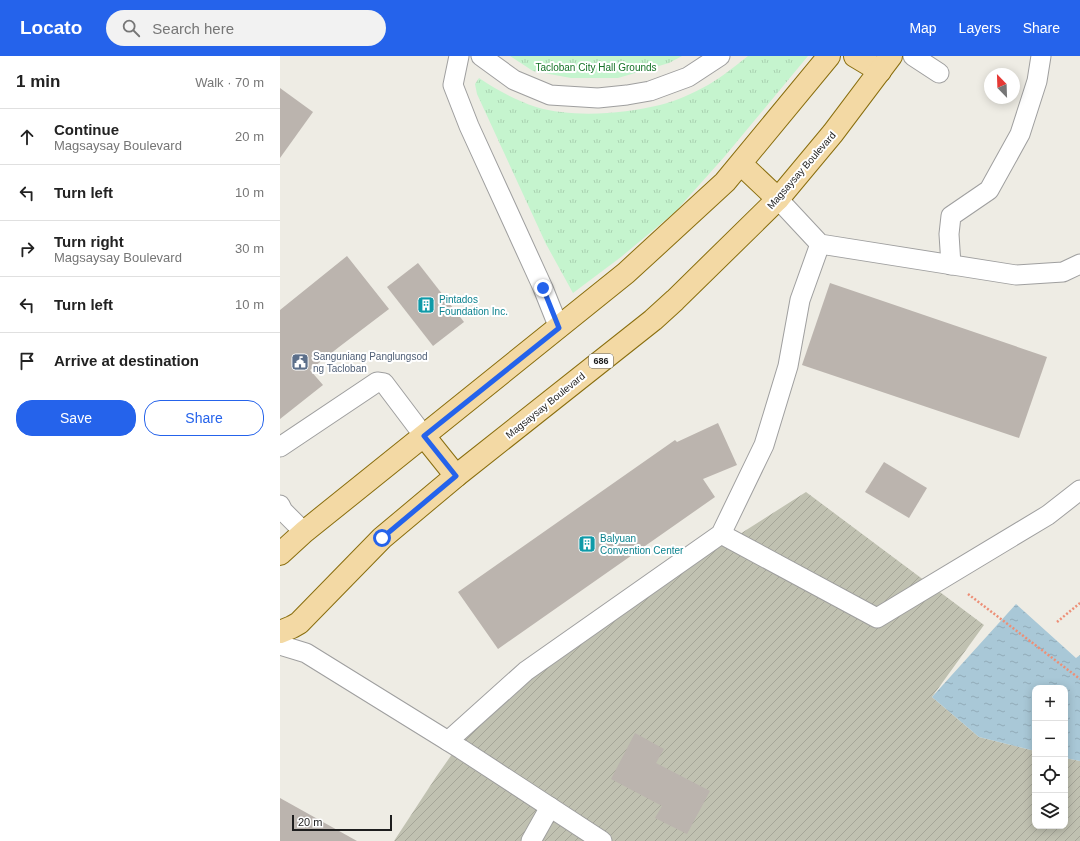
<!DOCTYPE html>
<html lang="en">
<head>
<meta charset="utf-8">
<style>
	:root { --surface:#fff; --page:#f2f2f2; --text:#222; --muted:#767676; --line:#e0e0e0; --accent:#2563eb }
	body { margin:0; font-family:Arial,sans-serif; background:var(--page); color:var(--text) }
	.controls { position:absolute; right:12px; bottom:12px; display:grid; overflow:hidden; border-radius:8px; box-shadow:0 2px 10px #0003 }
	.controls button { width:36px; height:36px; display:grid; place-items:center; padding:0; border:0; border-bottom:1px solid var(--line); background:var(--surface); color:var(--text); font:20px sans-serif }
	.compass { position:absolute; left:704px; top:12px; width:36px; height:36px; border-radius:50%; background:var(--surface); box-shadow:0 2px 10px #0003; rotate:337deg }
	.scale { position:absolute; left:12px; bottom:10px; width:100px; box-sizing:border-box; padding-left:4px; border:2px solid #1e1e1e; border-top:0; font-size:11px; line-height:14px; white-space:nowrap; color:#1e1e1e; -webkit-text-stroke:3px #fff; paint-order:stroke }
	.stop { position:absolute; width:12px; height:12px; margin:-9px; border:3px solid #2563eb; border-radius:50%; background:#fff }
	.stop.end { background:#2563eb; border-color:#fff; box-shadow:0 1px 4px #0008 }
	.list { margin:0; padding:0; list-style:none }
	h2 { display:flex; justify-content:space-between; align-items:center; height:52px; margin:0; padding:0 16px; font-size:17px }
	h2 small { font-size:13px; font-weight:400; color:var(--muted) }
	.list li { display:grid; grid-template-columns:26px 1fr auto; gap:12px; align-items:center; box-sizing:border-box; height:56px; padding:0 16px; border-top:1px solid var(--line) }
	.list b { display:block; font-size:15px; white-space:nowrap }
	.list p { margin:0; font-size:13px; white-space:nowrap; color:var(--muted) }
	.list em { font-size:13px; font-style:normal; color:var(--muted) }
	.actions { display:flex; gap:8px; padding:12px 16px }
	.actions a { flex:1; padding:9px 0; border:1px solid var(--accent); border-radius:16px; text-align:center; font-size:14px; color:var(--accent) }
	.actions .main { background:var(--accent); color:#fff }
	.icon { flex:none; width:22px; height:22px; fill:none; stroke:currentColor; stroke-width:2; stroke-linecap:round; stroke-linejoin:round }
	.map { position:relative; flex:none; width:800px; height:785px; overflow:hidden }
	header { display:flex; align-items:center; gap:24px; box-sizing:border-box; height:56px; padding:0 20px; background:var(--accent); color:#fff }
	header strong { font-size:19px }
	nav { display:flex; gap:22px; margin-inline-start:auto; font-size:14px }
	.search { width:280px; height:36px; background:var(--page); display:flex; align-items:center; gap:10px; box-sizing:border-box; padding:0 14px; border-radius:22px; color:var(--muted); font-size:15px }
	main { display:flex }
	aside { flex:1; background:var(--surface) }
	.map>svg:first-child { display:block }
	.construction { fill:url(#construction-furrows) }
	.park { fill:url(#park-tufts) }
	.water { fill:url(#water-ripples) }
	.building { fill:#bbb4ae }
	.lines { fill:none; stroke-linecap:round; stroke-linejoin:round }
	.lane-casing { stroke:#9f9f9f; stroke-width:21 }
	.primary-casing { stroke:#896e0e; stroke-width:24 }
	.path { stroke:#ed8f77; stroke-width:2.5; stroke-dasharray:2 2; stroke-linecap:butt }
	.lane { stroke:#fff; stroke-width:19 }
	.primary { stroke:#f3d9a4; stroke-width:22 }
	.route { stroke:#2563eb; stroke-width:5 }
	.labels { text-anchor:middle; stroke-width:4; stroke-linejoin:round; paint-order:stroke }
	.shield { fill:#fff; stroke:#626262; stroke-width:1 }
	.shield-label { font-size:9px; font-weight:bold; fill:#1e1e1e }
	.park-label { font-size:10px; fill:#157227; stroke:#fff }
	.street-label { font-size:10px; fill:#1e1e1e; stroke:#fff }
	.culture-label { font-size:10px; fill:#0d838f; stroke:#fff; text-anchor:start }
	.service-label { font-size:10px; fill:#4e5e75; stroke:#fff; text-anchor:start }
</style>
</head>
<body>
<header>
<strong>Locato</strong>
<div class="search"><svg class="icon" aria-label="search" viewBox="0 0 24 24"><circle cx="10" cy="10" r="6"/><path d="M15 15l6 6"/></svg>Search here</div>
<nav><a>Map</a><a>Layers</a><a>Share</a></nav>
</header>
<main>
<aside>
<h2>1 min<small>Walk · 70 m</small></h2>
<ul class="list">
<li><svg class="icon" aria-label="ahead" viewBox="0 0 24 24"><path d="M12 20V5M6 11l6-6 6 6"/></svg><div><b>Continue</b><p>Magsaysay Boulevard</p></div><em>20 m</em></li>
<li><svg class="icon" aria-label="left" viewBox="0 0 24 24"><path d="M17 20v-9H6M10 6l-5 5 5 5"/></svg><div><b>Turn left</b></div><em>10 m</em></li>
<li><svg class="icon" aria-label="right" viewBox="0 0 24 24"><path d="M7 20v-9h11M14 6l5 5-5 5"/></svg><div><b>Turn right</b><p>Magsaysay Boulevard</p></div><em>30 m</em></li>
<li><svg class="icon" aria-label="left" viewBox="0 0 24 24"><path d="M17 20v-9H6M10 6l-5 5 5 5"/></svg><div><b>Turn left</b></div><em>10 m</em></li>
<li><svg class="icon" aria-label="arrive" viewBox="0 0 24 24"><path d="M6 21V4h12l-3 4 3 4H6"/></svg><div><b>Arrive at destination</b></div></li>
</ul>
<div class="actions"><a class="main">Save</a><a>Share</a></div>
</aside>
<div class="map">
<svg width="800" height="785" viewBox="0 0 800 785">
	<defs>
		<pattern id="construction-furrows" width="10" height="10" patternUnits="userSpaceOnUse"><rect width="10" height="10" fill="#c0c1b1"/><path d="M-1 1l2-2M0 10L10 0M9 11l2-2" fill="none" stroke="#a5a598"/></pattern>
		<pattern id="park-tufts" width="24" height="20" patternUnits="userSpaceOnUse"><rect width="24" height="20" fill="#c5f4ce"/><path d="M3 7l-1-3M5 7V3M7 7l1-3M15 17l-1-3M17 17v-4M19 17l1-3" fill="none" stroke="#a9d1b0"/></pattern>
		<pattern id="water-ripples" width="26" height="14" patternUnits="userSpaceOnUse"><rect width="26" height="14" fill="#a9c8d7"/><path d="M2 4q2-2 4 0t4 0M15 11q2-2 4 0t4 0" fill="none" stroke="#91abb8"/></pattern>
	</defs>
	<rect width="100%" height="100%" fill="#eeece4"/>
	<polygon class="construction" points="526,436 704,569 652,641 699,681 755,695 755,770 785,770 785,702 800,705 800,785 114,785 156,721 189,674 252,616 441,490"/>
	<g class="park">
		<polygon points="230,0 402,0 389,7 338,22 291,22 253,15"/>
		<path d="M468,0h60l-83,100 -50,56 -54,45 -48,36 -27,-49 -69,-150 -2,-10 4,-6c18,12 36,22 57,29 37,11 87,7 124,-2 17,-4 33,-12 48,-20 14,-8 27,-19 40,-29z"/>
	</g>
	<polygon class="water" points="736,548 796,602 800,599 800,705 785,702 785,632 755,632 755,695 699,681 652,641"/>
	<g class="building">
		<polygon points="0,32 33,56 0,102"/>
		<polygon points="67,200 109,253 59,291 30,314 43,329 0,363 0,254"/>
		<polygon points="138,207 184,266 153,290 107,231"/>
		<polygon points="550,227 767,301 739,382 522,309"/>
		<polygon points="438,367 457,409 423,423 435,441 218,593 178,536 395,384 397,386"/>
		<polygon points="604,406 647,432 629,462 585,436"/>
		<polygon points="355,677 384,693 376,707 430,735 407,778 375,762 382,750 331,723"/>
		<polygon points="0,742 77,785 0,785"/>
	</g>
	<g class="lines">
		<g class="lane-casing">
			<g id="lane">
				<polyline points="179,0 173,29 189,70 263,232 279,272"/>
				<polyline points="201,0 234,24 270,39 318,42 347,39 370,35 408,21 440,0"/>
				<polyline points="633,0 659,17"/>
				<polyline points="498,143 540,188 736,219 783,216 800,208"/>
				<polyline points="671,209 669,178 671,160 709,134 740,78 757,25 761,0"/>
				<polyline points="0,391 97,326 104,327 144,380"/>
				<polyline points="0,449 3,455 24,476"/>
				<polyline points="441,478 597,562 768,459 800,434"/>
				<polyline points="0,589 26,597 181,693 322,785"/>
				<polyline points="168,685 246,615 441,478 484,389 508,310 520,244 540,188"/>
				<polyline points="251,785 270,751"/>
			</g>
		</g>
		<g class="primary-casing">
			<g id="primary">
				<polyline points="575,0 600,15"/>
				<polyline points="461,108 498,143"/>
				<polyline points="144,380 176,420"/>
				<polyline points="0,498 24,476 346,217 445,126 549,0"/>
				<polyline points="0,576 12,571 19,567 102,482 176,420 373,264 395,244 498,143 553,77 611,0"/>
			</g>
		</g>
		<g class="path">
			<polyline points="688,538 800,623"/>
			<polyline points="777,566 800,547"/>
		</g>
		<use href="#lane" class="lane"/>
		<use href="#primary" class="primary"/>
	</g>
	<g class="lines">
		<polyline class="route" points="102,482 176,420 144,380 279,272 263,232"/>
	</g>
	<defs>
		<g id="building-square" transform="scale(0.9)"><rect x="-9" y="-9" width="18" height="18" rx="4" fill="#0f9aa8" stroke="#fff"/><path d="M-4-6H4V6H1V3H-1V6H-4ZM-2.5-4.3h1.7v1.8h-1.7ZM.8-4.3h1.7v1.8H.8ZM-2.5-1h1.7V.8h-1.7ZM.8-1h1.7V.8H.8Z" fill="#fff"/></g>
		<g id="civic-square" transform="scale(0.9)"><rect x="-9" y="-9" width="18" height="18" rx="4" fill="#5c6f8a" stroke="#fff"/><path d="M-.6-6.5H3V-4.5H.6V-3L4-1V1h2V6H-6V1h2V-1L-.6-3ZM-1.2 2.5V6h2.4V2.5Z" fill="#fff"/></g>
	</defs>
	<g fill-rule="evenodd">
		<use href="#building-square" x="146" y="249"/>
		<use href="#civic-square" x="20" y="306"/>
		<use href="#building-square" x="307" y="488"/>
	</g>
	<g class="labels">
		<rect class="shield" x="309" y="298" width="24" height="14" rx="3"/>
		<g class="shield-label">
			<text x="321" y="308">686</text>
		</g>
		<g class="park-label">
			<text x="316" y="15">Tacloban City Hall Grounds</text>
		</g>
		<g class="street-label">
			<text transform="translate(521 114) rotate(-49)" y="4">Magsaysay Boulevard</text>
			<text transform="translate(265 349) rotate(-39)" y="4">Magsaysay Boulevard</text>
		</g>
		<g class="culture-label">
			<text x="159" y="247">Pintados<tspan x="159" dy="12">Foundation Inc.</tspan></text>
			<text x="320" y="486">Balyuan<tspan x="320" dy="12">Convention Center</tspan></text>
		</g>
		<g class="service-label">
			<text x="33" y="304">Sanguniang Panglungsod<tspan x="33" dy="12">ng Tacloban</tspan></text>
		</g>
	</g>
</svg>
<div class="controls">
<button>+</button>
<button>−</button>
<button><svg class="icon" aria-label="locate" viewBox="0 0 24 24"><circle cx="12" cy="12" r="6"/><path d="M12 2v4M12 18v4M2 12h4M18 12h4"/></svg></button>
<button><svg class="icon" aria-label="layers" viewBox="0 0 24 24"><path d="M12 4l9 5-9 5-9-5zM3 14l9 5 9-5"/></svg></button>
</div>
<svg class="compass" viewBox="-18 -18 36 36"><path d="M0-13l5 13h-10z" fill="#e53935"/><path d="M0 13l5-13h-10z" fill="#767676"/></svg>
<div class="scale">20 m</div>
<div class="stop" style="left:102px;top:482px"></div>
<div class="stop end" style="left:263px;top:232px"></div>
</div>
</main>
</body>
</html>
